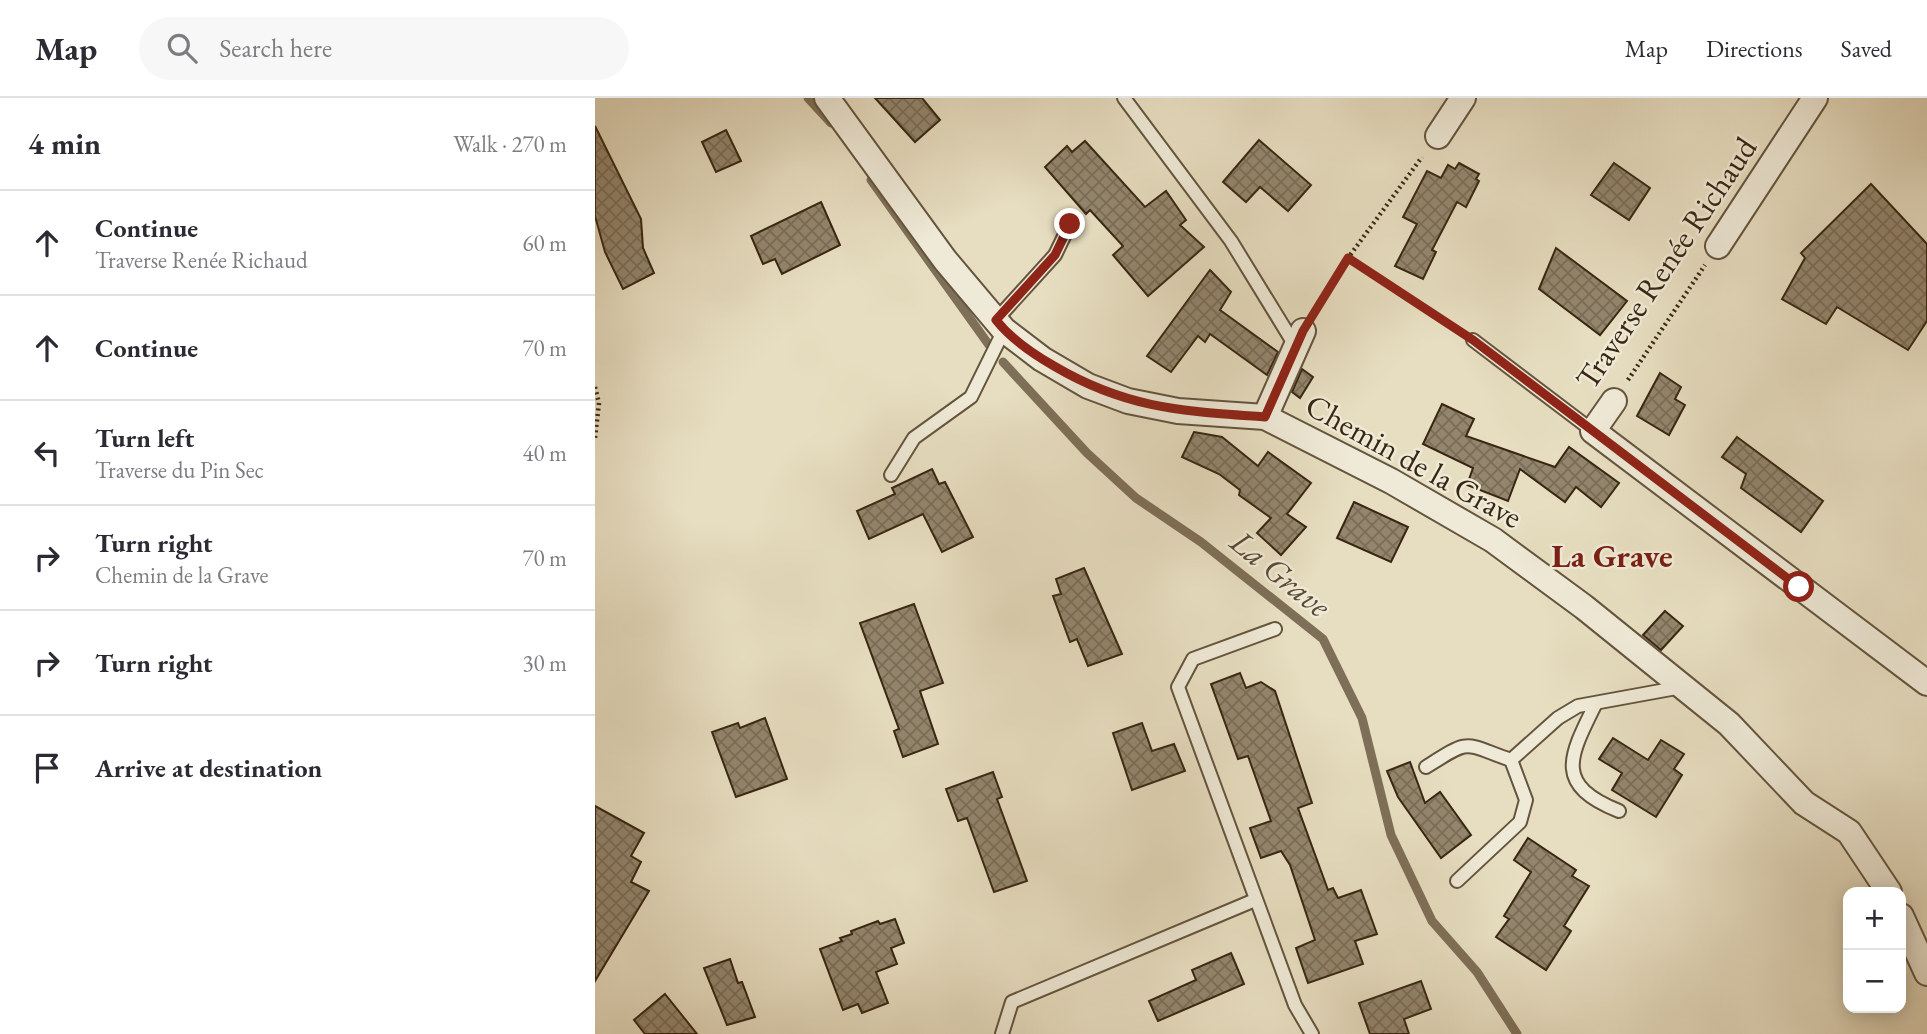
<!DOCTYPE html>
<html lang="en">
<head>
<meta charset="utf-8">
<style>
	:root { --surface:#fff; --page:#f7f7f7; --text:#2b2b33; --muted:#7c7c81; --line:#e1e1e2 }
	body { margin:0; font-family:"EB Garamond",serif; background:var(--page); color:var(--text) }
	.controls { position:absolute; right:21px; bottom:21px; display:grid; overflow:hidden; border-radius:14px; box-shadow:0 4px 18px #0003 }
	.controls button { width:63px; height:63px; display:grid; place-items:center; padding:0; border:0; border-bottom:2px solid var(--line); background:var(--surface); color:var(--text); font:35px sans-serif }
	.stop { position:absolute; width:21px; height:21px; margin:-16px; border:5px solid #8f2418; border-radius:50%; background:#fff }
	.stop.end { background:#8f2418; border-color:#fff; box-shadow:0 2px 7px #0008 }
	.list { margin:0; padding:0; list-style:none }
	h2 { display:flex; justify-content:space-between; align-items:center; height:91px; margin:0; padding:0 28px; font-size:30px }
	h2 small { font-size:23px; font-weight:400; color:var(--muted) }
	.list li { display:grid; grid-template-columns:46px 1fr auto; gap:21px; align-items:center; box-sizing:border-box; height:105px; padding:0 28px; border-top:2px solid var(--line) }
	.list b { display:block; font-size:26px; white-space:nowrap }
	.list p { margin:0; font-size:23px; white-space:nowrap; color:var(--muted) }
	.list em { font-size:23px; font-style:normal; color:var(--muted) }
	.icon { flex:none; width:38px; height:38px; fill:none; stroke:currentColor; stroke-width:2; stroke-linecap:round; stroke-linejoin:round }
	.map { position:relative; flex:none; width:1332px; height:936px; overflow:hidden }
	header { display:flex; align-items:center; gap:42px; box-sizing:border-box; height:98px; padding:0 35px; background:var(--surface); border-bottom:2px solid var(--line) }
	header strong { font-size:33px }
	nav { display:flex; gap:38px; margin-inline-start:auto; font-size:24px }
	.search { width:490px; height:63px; background:var(--page); display:flex; align-items:center; gap:18px; box-sizing:border-box; padding:0 24px; border-radius:38px; color:var(--muted); font-size:26px }
	main { display:flex }
	aside { flex:1; background:var(--surface) }
	.map>svg:first-child { display:block }
	.lines { fill:none; stroke-linecap:round; stroke-linejoin:round }
	.stream { stroke:#7e6f58; stroke-width:9 }
	.building { fill:url(#building-cross-hatch); stroke:#382612; stroke-width:2 }
	.service-casing { stroke:#64543e; stroke-width:16 }
	.minor-casing { stroke:#64543e; stroke-width:28 }
	.path { stroke:#382612; stroke-width:4.5; stroke-dasharray:2 3.5; stroke-linecap:butt }
	.service { stroke:#efead7; stroke-width:12 }
	.minor { stroke:#efead7; stroke-width:24 }
	.route { stroke:#8f2418; stroke-width:9 }
	.labels { text-anchor:middle; stroke-width:5; stroke-linejoin:round; paint-order:stroke }
	.street-label { font-size:32px; fill:#382612; stroke:#efead7 }
	.neighbourhood-label { font-size:33px; font-weight:bold; fill:#7a1f14; stroke:#efead7 }
	.water-label { font-size:33px; font-style:italic; fill:#5b4a35; stroke:#efead7 }
</style>
</head>
<body>
<header>
<strong>Map</strong>
<div class="search"><svg class="icon" aria-label="search" viewBox="0 0 24 24"><circle cx="10" cy="10" r="6"/><path d="M15 15l6 6"/></svg>Search here</div>
<nav><a>Map</a><a>Directions</a><a>Saved</a></nav>
</header>
<main>
<aside>
<h2>4 min<small>Walk · 270 m</small></h2>
<ul class="list">
<li><svg class="icon" aria-label="ahead" viewBox="0 0 24 24"><path d="M12 20V5M6 11l6-6 6 6"/></svg><div><b>Continue</b><p>Traverse Renée Richaud</p></div><em>60 m</em></li>
<li><svg class="icon" aria-label="ahead" viewBox="0 0 24 24"><path d="M12 20V5M6 11l6-6 6 6"/></svg><div><b>Continue</b></div><em>70 m</em></li>
<li><svg class="icon" aria-label="left" viewBox="0 0 24 24"><path d="M17 20v-9H6M10 6l-5 5 5 5"/></svg><div><b>Turn left</b><p>Traverse du Pin Sec</p></div><em>40 m</em></li>
<li><svg class="icon" aria-label="right" viewBox="0 0 24 24"><path d="M7 20v-9h11M14 6l5 5-5 5"/></svg><div><b>Turn right</b><p>Chemin de la Grave</p></div><em>70 m</em></li>
<li><svg class="icon" aria-label="right" viewBox="0 0 24 24"><path d="M7 20v-9h11M14 6l5 5-5 5"/></svg><div><b>Turn right</b></div><em>30 m</em></li>
<li><svg class="icon" aria-label="arrive" viewBox="0 0 24 24"><path d="M6 21V4h12l-3 4 3 4H6"/></svg><div><b>Arrive at destination</b></div></li>
</ul>
</aside>
<div class="map">
<svg width="1332" height="936" viewBox="0 0 1332 936">
	<defs>
		<pattern id="building-cross-hatch" width="8" height="8" patternUnits="userSpaceOnUse" patternTransform="scale(1.75)"><rect width="8" height="8" fill="#93866d"/><path d="M0 0l8 8M0 8l8-8" fill="none" stroke="#796d58"/></pattern>
	</defs>
	<rect width="100%" height="100%" fill="#e7dec1"/>
	<filter id="stains"><feTurbulence type="fractalNoise" baseFrequency=".00286" numOctaves="4"/><feColorMatrix values="0 0 0 0 .2 0 0 0 0 .09 0 0 0 0 .02 0 0 0 .5 -.17"/></filter>
	<radialGradient id="worn" r=".72"><stop offset=".6" stop-color="#630" stop-opacity="0"/><stop offset="1" stop-color="#630" stop-opacity=".3"/></radialGradient>
	<g class="lines">
		<g class="stream">
			<polyline points="213,0 236,25"/>
			<polyline points="276,82 394,247"/>
			<polyline points="408,264 492,355 541,400 606,444 728,541 767,620 796,737 837,823 882,874 922,936"/>
		</g>
	</g>
	<g class="building">
		<polygon points="280,0 327,0 345,22 320,44"/>
		<polygon points="0,28 46,121 48,150 59,175 28,191 10,154 0,118"/>
		<polygon points="131,32 146,63 121,74 107,44"/>
		<polygon points="664,42 716,87 693,113 665,89 651,104 628,84"/>
		<polygon points="490,43 550,109 571,93 591,122 585,127 609,149 553,198 518,157 528,148 495,112 491,116 450,69 472,48 477,54"/>
		<polygon points="864,65 884,76 881,81 884,83 871,109 862,104 837,152 841,154 828,181 800,168 822,126 808,119 832,73 846,80 853,67 860,71"/>
		<polygon points="1019,65 1055,90 1034,122 996,97"/>
		<polygon points="1276,86 1332,146 1332,223 1313,252 1242,209 1231,226 1187,201 1210,160 1206,155"/>
		<polygon points="226,104 245,147 187,176 180,161 168,166 156,138"/>
		<polygon points="961,150 1032,203 1005,237 944,191"/>
		<polygon points="615,172 636,194 625,212 683,254 672,277 615,236 610,244 603,238 576,274 552,258"/>
		<polygon points="707,271 718,279 705,300 697,294"/>
		<polygon points="1065,275 1086,289 1080,301 1090,307 1074,337 1042,318"/>
		<polygon points="847,306 879,321 871,338 960,369 974,349 1024,385 1006,409 981,389 970,404 925,371 913,403 872,387 878,370 828,346"/>
		<polygon points="599,334 627,339 663,368 673,354 716,385 692,416 711,429 686,457 662,435 676,420 644,397 645,392 624,376 587,359"/>
		<polygon points="1142,339 1228,403 1206,434 1146,390 1151,376 1127,359"/>
		<polygon points="337,371 344,386 350,384 378,439 347,454 328,416 274,441 262,413 300,396 297,390"/>
		<polygon points="759,404 813,429 796,464 742,440"/>
		<polygon points="489,470 527,556 493,568 482,541 475,544 458,498 466,496 461,481"/>
		<polygon points="319,506 348,585 325,593 343,646 308,659 299,633 304,631 265,525"/>
		<polygon points="1070,513 1088,528 1066,552 1048,537"/>
		<polygon points="645,575 651,590 666,584 680,593 717,705 703,710 733,792 738,790 743,800 766,792 782,836 760,843 768,866 713,885 701,850 720,842 695,767 686,753 666,760 655,730 676,723 653,658 643,661 616,586"/>
		<polygon points="170,620 192,681 141,699 117,634 143,625 145,630"/>
		<polygon points="547,625 557,653 579,646 590,673 537,692 518,635"/>
		<polygon points="1018,640 1053,662 1066,642 1089,656 1079,671 1087,677 1061,719 1017,692 1027,675 1004,661"/>
		<polygon points="815,664 830,705 845,694 876,737 846,760 803,699 792,673"/>
		<polygon points="398,674 407,699 402,701 432,783 399,794 372,720 363,723 351,691"/>
		<polygon points="0,708 49,735 36,758 46,764 36,784 54,793 0,883"/>
		<polygon points="933,740 981,772 977,778 994,788 969,828 976,833 951,872 901,839 914,821 909,818 936,774 919,762"/>
		<polygon points="300,821 309,845 296,850 302,866 281,874 293,905 267,915 263,906 248,912 225,851 247,843 245,840 257,836 256,833 283,823 285,826"/>
		<polygon points="636,855 649,886 563,923 554,903 601,882 597,872"/>
		<polygon points="135,861 143,885 147,884 160,919 132,927 109,870"/>
		<polygon points="826,883 836,911 809,921 814,936 775,936 764,905"/>
		<polygon points="70,896 102,936 50,936 39,922"/>
	</g>
	<g class="lines">
		<g class="service-casing">
			<g id="service">
				<polyline points="529,0 636,143 701,249"/>
				<polyline points="401,222 460,157 475,126"/>
				<polyline points="878,242 998,333"/>
				<polyline points="296,377 319,340 376,299 409,232"/>
				<polyline points="680,531 598,561 583,589 700,907 717,936"/>
				<path d="M1000,607c-27,54 -40,80 24,106"/>
				<path d="M831,669c46,-29 36,-24 85,-7l47,-42 20,-12 104,-19"/>
				<polyline points="862,783 925,724 931,702 916,662"/>
				<polyline points="407,936 417,904 660,802"/>
			</g>
		</g>
		<g class="minor-casing">
			<g id="minor">
				<polyline points="232,0 350,162 409,232 447,261 493,288 533,303 583,313 670,319 796,383 898,442 989,509 1134,626 1209,705 1254,734 1294,794"/>
				<polyline points="843,38 868,0"/>
				<polyline points="1123,148 1220,0"/>
				<polyline points="1019,303 998,333 1332,585"/>
				<polyline points="670,319 708,233"/>
				<polyline points="1306,818 1332,875"/>
			</g>
		</g>
		<g class="path">
			<polyline points="753,160 863,232"/>
			<polyline points="721,213 753,160 827,59"/>
			<polyline points="1033,282 1110,167"/>
			<polyline points="0,289 4,305 0,340"/>
		</g>
		<use href="#service" class="service"/>
		<use href="#minor" class="minor"/>
	</g>
	<g class="lines">
		<path class="route" d="M475,126l-15,31 -59,65c15,19 37,34 58,46 73,43 129,45 211,51l38,-86 45,-73 125,82 326,247"/>
	</g>
	<g class="labels">
		<g class="street-label">
			<text transform="translate(1071 165) rotate(-56)" y="11">Traverse Renée Richaud</text>
			<text transform="translate(819 363) rotate(29)" y="11">Chemin de la Grave</text>
		</g>
		<g class="neighbourhood-label">
			<text x="1017" y="469">La Grave</text>
		</g>
		<g class="water-label">
			<text transform="translate(686 475) rotate(39)" y="12">La Grave</text>
		</g>
	</g>
	<rect width="100%" height="100%" filter="url(#stains)"/>
	<rect width="100%" height="100%" fill="url(#worn)"/>
</svg>
<div class="controls">
<button>+</button>
<button>−</button>
</div>
<div class="stop" style="left:1204px;top:489px"></div>
<div class="stop end" style="left:475px;top:126px"></div>
</div>
</main>
</body>
</html>
